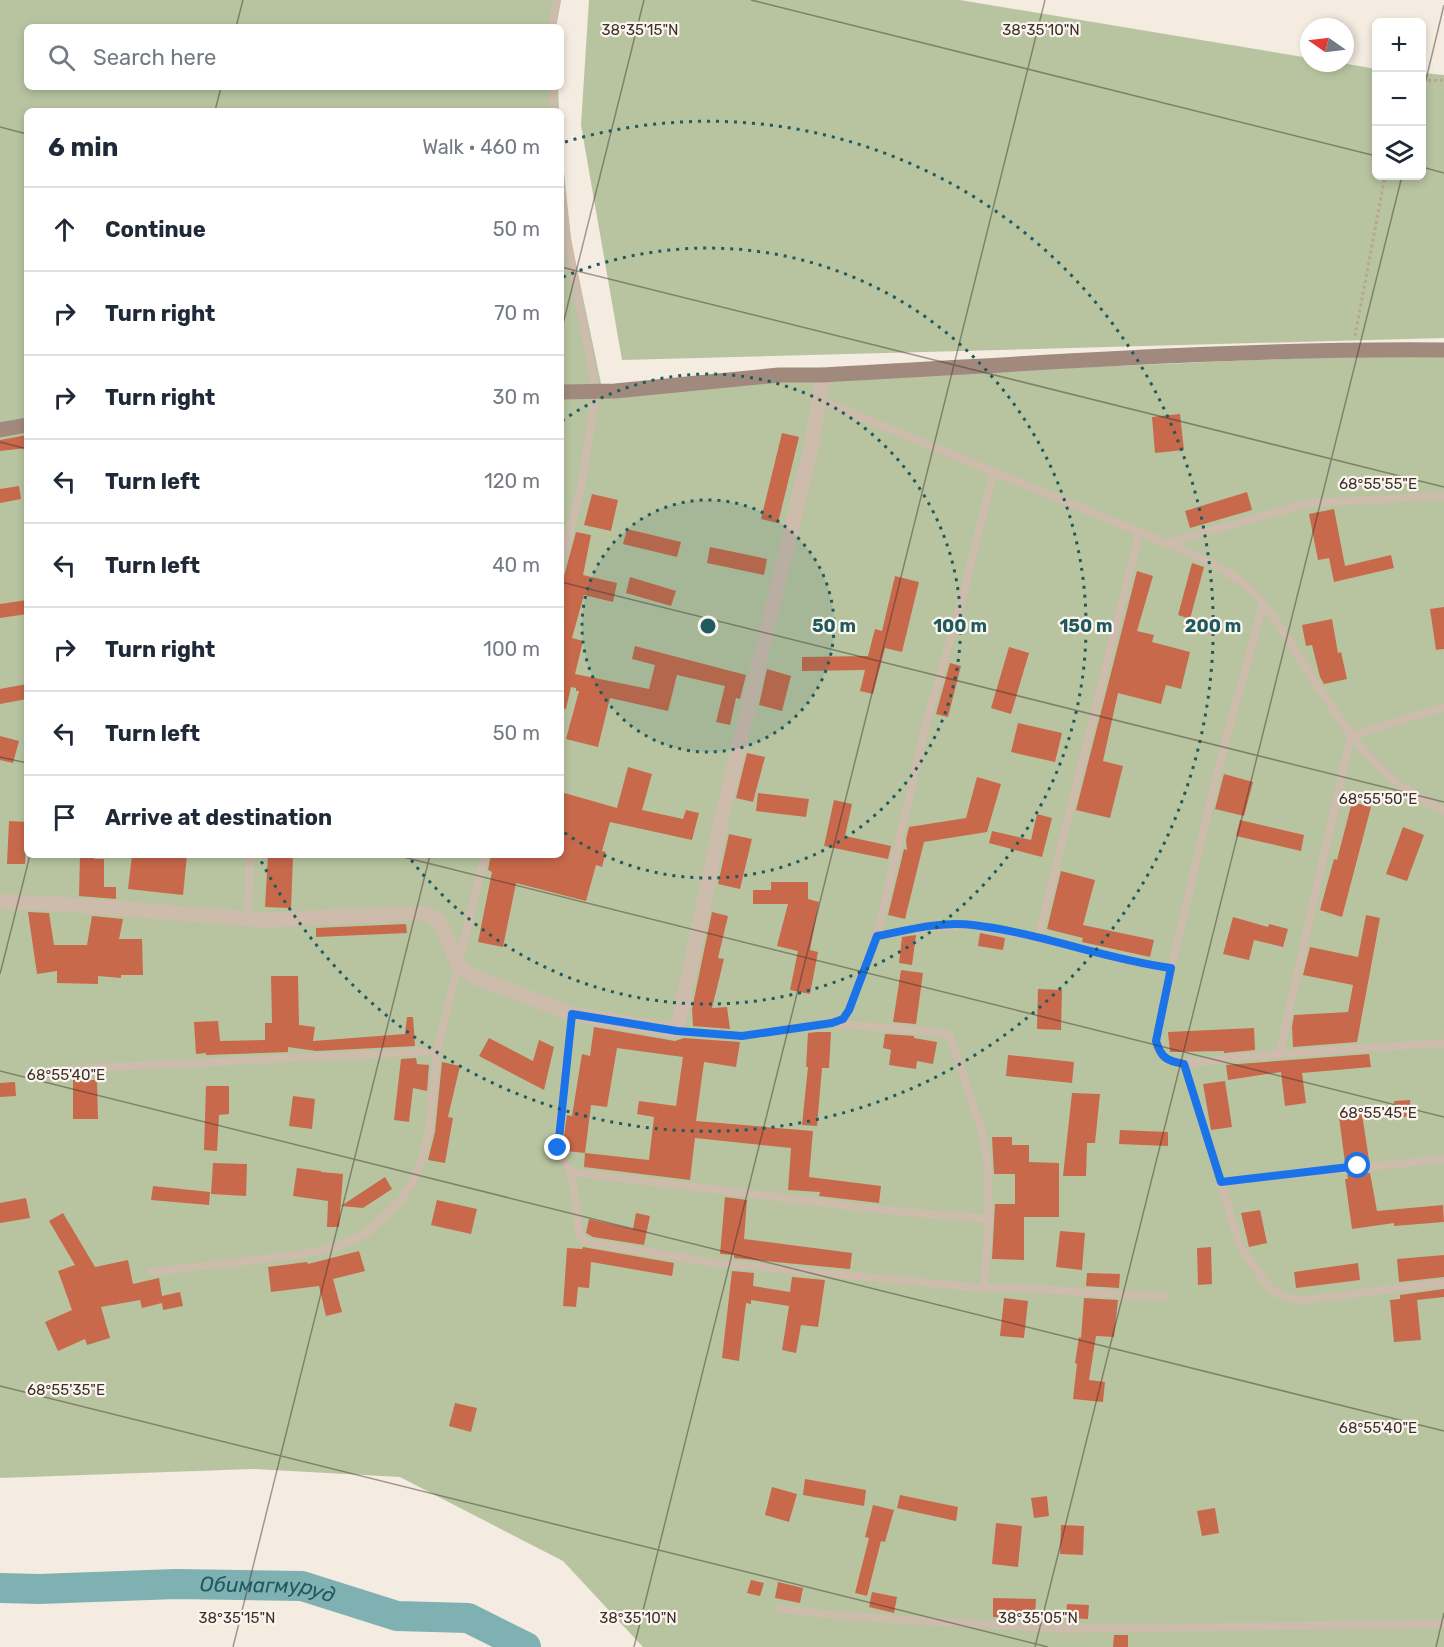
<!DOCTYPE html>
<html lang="en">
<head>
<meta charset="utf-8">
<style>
	:root { --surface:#fff; --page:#f2f2f3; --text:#1f2937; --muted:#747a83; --line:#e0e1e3 }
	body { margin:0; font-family:Rubik,sans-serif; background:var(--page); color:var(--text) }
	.controls { position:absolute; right:18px; top:18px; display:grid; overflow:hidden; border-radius:9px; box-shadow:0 3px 9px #0003 }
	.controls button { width:54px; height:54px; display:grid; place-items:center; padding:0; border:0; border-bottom:2px solid var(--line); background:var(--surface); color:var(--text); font:30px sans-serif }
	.compass { position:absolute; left:1300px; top:18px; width:54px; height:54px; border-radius:50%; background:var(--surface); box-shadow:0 3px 9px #0003; rotate:284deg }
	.stop { position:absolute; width:18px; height:18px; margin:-14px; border:4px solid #1a73e8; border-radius:50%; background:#fff }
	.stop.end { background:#1a73e8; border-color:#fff; box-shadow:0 2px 6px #0008 }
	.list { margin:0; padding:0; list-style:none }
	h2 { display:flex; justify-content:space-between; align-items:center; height:78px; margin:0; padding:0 24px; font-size:26px }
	h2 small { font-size:20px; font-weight:400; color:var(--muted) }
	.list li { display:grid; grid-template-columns:39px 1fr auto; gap:18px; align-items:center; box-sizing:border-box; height:84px; padding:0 24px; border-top:2px solid var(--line) }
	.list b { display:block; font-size:22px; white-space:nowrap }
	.list em { font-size:20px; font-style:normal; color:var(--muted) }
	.icon { flex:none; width:33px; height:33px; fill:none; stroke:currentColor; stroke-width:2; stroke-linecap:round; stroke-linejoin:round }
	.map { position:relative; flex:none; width:1444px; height:1647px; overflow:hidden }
	.search { position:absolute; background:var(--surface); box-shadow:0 3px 9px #0003; left:24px; top:24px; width:540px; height:66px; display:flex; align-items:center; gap:15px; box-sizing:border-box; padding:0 21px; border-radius:9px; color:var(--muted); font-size:22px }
	.panel { position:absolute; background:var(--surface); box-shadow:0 3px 9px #0003; left:24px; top:108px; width:540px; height:750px; border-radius:9px }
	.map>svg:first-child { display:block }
	.green { fill:#b8c4a0 }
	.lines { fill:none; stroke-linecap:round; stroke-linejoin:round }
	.river { stroke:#7fb0b2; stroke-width:30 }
	.building { fill:#c8694b; fill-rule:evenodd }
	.path { stroke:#b9a596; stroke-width:3; stroke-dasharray:3 3; stroke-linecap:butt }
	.lane { stroke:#cdbbac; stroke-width:8 }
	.street { stroke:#cdbbac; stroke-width:15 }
	.secondary { stroke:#a18a7d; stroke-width:15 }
	.route { stroke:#1a73e8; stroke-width:8 }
	.ticks { fill:none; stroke:#3b302b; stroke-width:1.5; stroke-opacity:0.45 }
	.ring { fill:none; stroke:#1f5a5e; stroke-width:3; stroke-dasharray:3 6 }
	.labels { text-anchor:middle; stroke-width:4.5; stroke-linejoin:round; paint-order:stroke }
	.water-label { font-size:21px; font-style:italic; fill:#1f5a5e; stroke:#fbf5ee }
	.ticks-label { font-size:15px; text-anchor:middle; fill:#3b302b; stroke:#fbf5ee; stroke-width:4.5; stroke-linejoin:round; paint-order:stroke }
	.centre { fill:#1f5a5e; stroke:#fbf5ee; stroke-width:3 }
	.ring-label { font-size:18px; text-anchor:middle; font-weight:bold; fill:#1f5a5e; stroke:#fbf5ee; stroke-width:4.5; stroke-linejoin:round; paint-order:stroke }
</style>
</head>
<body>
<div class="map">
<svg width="1444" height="1647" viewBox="0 0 1444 1647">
	<rect width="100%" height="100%" fill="#f4ebe1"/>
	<g class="green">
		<polygon points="0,0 561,0 556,27 27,27 27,87 558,87 559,111 27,111 27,855 561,855 561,143 571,240 602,388 1444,352 1444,1647 643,1647 563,1561 400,1477 252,1469 0,1478"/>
		<polygon points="589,0 960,0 1309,58 1309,63 1342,63 1376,69 1376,176 1422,176 1422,73 1444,75 1444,338 622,360 581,125"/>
	</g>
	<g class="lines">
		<path class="river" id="s1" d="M0,1588l39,1 137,-5 126,2 95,30 71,2 58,29"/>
	</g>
	<g class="building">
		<polygon points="1180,414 1184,450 1155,453 1152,417"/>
		<polygon points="782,433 799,437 778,523 761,519"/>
		<polygon points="27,435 27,448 0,451 0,440"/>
		<polygon points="19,486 21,499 0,503 0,489"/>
		<polygon points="1247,492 1252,510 1190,528 1185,511"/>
		<polygon points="592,494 618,500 611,531 584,525"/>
		<polygon points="1334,509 1345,566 1391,555 1394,568 1334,582 1329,558 1318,560 1309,514"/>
		<polygon points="627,529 681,542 677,557 623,544"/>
		<polygon points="576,532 591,535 583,575 617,583 613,602 584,595 572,638 583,641 575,674 649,689 655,665 632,659 635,646 746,675 740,699 736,698 730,725 716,722 725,686 677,675 668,711 610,698 598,747 566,739 579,691 576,691 576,688 571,687 566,709 561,708 561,579 563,580"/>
		<polygon points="710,547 767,559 764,575 707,563"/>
		<polygon points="1192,563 1204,567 1190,619 1178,615"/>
		<polygon points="1137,571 1153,576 1137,631 1154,635 1152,642 1190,652 1181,689 1166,685 1161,704 1118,693 1103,761 1123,766 1110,818 1076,810"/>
		<polygon points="895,576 919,582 902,652 885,648 873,694 860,691 865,670 802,671 802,657 868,656 875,629 882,631"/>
		<polygon points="630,577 676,591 671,606 626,593"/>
		<polygon points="27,600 27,614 0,618 0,604"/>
		<polygon points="1444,607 1444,649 1436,650 1430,609"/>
		<polygon points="1332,619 1338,653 1341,652 1347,679 1324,684 1320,677 1312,645 1306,646 1302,625"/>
		<polygon points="1009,647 1029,653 1011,714 991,708"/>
		<polygon points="950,663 961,666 948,717 936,714"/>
		<polygon points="767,669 791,676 782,711 759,705"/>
		<polygon points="27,684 27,699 0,704 0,689"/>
		<polygon points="1018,723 1062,733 1055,762 1011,752"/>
		<polygon points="0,736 19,741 13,763 0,760"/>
		<polygon points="747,753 765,757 753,802 736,798"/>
		<polygon points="628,767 652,774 642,810 683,819 686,810 699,813 692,840 610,822 602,851 606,852 602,867 596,865 586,901 516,883 503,947 478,942 492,872 488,870 491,855 561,855 561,792 617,808"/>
		<polygon points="1224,774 1253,782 1244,816 1215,809"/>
		<polygon points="977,777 1001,784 987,832 924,842 905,919 888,915 904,849 907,850 906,840 909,827 966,818"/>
		<polygon points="758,793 809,799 806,817 756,811"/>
		<polygon points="834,800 852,804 845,836 891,846 888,859 824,846"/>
		<polygon points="1352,802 1371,807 1342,917 1320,910 1334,859 1337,860"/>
		<polygon points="1037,814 1052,818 1042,857 989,843 992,831 1031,840"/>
		<polygon points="1240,820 1304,835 1301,851 1236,836"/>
		<polygon points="9,821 27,822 25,864 7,864"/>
		<polygon points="1403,827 1424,835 1407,881 1386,874"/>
		<polygon points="729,834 752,839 740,889 718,884"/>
		<polygon points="80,855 94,855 94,859 104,859 104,887 116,887 116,899 79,896"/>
		<polygon points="132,855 187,855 183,895 128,889"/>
		<polygon points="268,855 293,857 291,908 265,907"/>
		<polygon points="1061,871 1095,880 1083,925 1154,940 1150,957 1082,942 1083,938 1047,929"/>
		<polygon points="771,882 808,882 808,899 819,902 810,950 818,952 810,994 790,990 798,951 777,946 788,904 753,904 753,890 771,890"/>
		<polygon points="28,912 49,913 54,945 87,945 92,916 123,919 119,939 142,939 143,975 121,975 121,978 98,976 98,984 57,983 57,971 37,974"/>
		<polygon points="712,912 728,916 718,958 724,959 712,1008 727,1007 730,1029 693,1026 692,1009"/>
		<polygon points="1366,915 1380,918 1357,1042 1293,1047 1292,1027 1294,1015 1348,1012 1353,985 1303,975 1310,947 1358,957"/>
		<polygon points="1233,917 1268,927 1269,924 1288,929 1283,947 1254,940 1249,960 1223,954"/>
		<polygon points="406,924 407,933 316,937 316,928"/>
		<polygon points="980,933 1005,938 1003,950 978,946"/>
		<polygon points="916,935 912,965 899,963 902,937"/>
		<polygon points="901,970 923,973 916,1024 893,1022"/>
		<polygon points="271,976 298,976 299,1025 315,1027 313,1041 405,1034 407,1017 413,1017 415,1046 316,1051 288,1047 288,1052 206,1055 206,1053 196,1054 194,1022 218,1021 220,1041 265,1040 265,1023 272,1023"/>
		<polygon points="1038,989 1062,990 1061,1030 1037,1029"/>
		<path d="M594,1027l81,14 9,-3 56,4 -4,25 -32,-5 -8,59 117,10 -4,46 72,9 -2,17 -60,-7 1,-4 -32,-2 3,-42 -96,-10 -5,42 -106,-13 1,-14 -19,-2 -3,-9 4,-27 5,1 10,-62 8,2zM617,1048l66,9 -7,49 -37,-5 -2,13 17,3 -5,43 -64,-7 6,-48 16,2z"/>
		<polygon points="1254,1028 1255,1050 1224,1053 1224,1051 1170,1052 1168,1032"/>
		<polygon points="817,1032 831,1032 829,1068 822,1068 817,1126 802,1125 808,1067 806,1067 808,1033"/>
		<polygon points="885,1034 914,1036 914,1038 937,1042 933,1064 917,1061 916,1069 889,1065 891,1050 883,1048"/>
		<polygon points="489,1038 533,1061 539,1040 554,1047 544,1090 479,1056"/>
		<polygon points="1369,1054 1371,1067 1302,1073 1306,1103 1285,1106 1281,1072 1228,1080 1226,1065"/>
		<polygon points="1008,1055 1074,1062 1072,1083 1006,1076"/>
		<polygon points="416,1058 417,1064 429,1065 427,1091 413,1088 409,1122 394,1120 401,1059"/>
		<polygon points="442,1062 460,1066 448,1117 453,1118 445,1163 428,1160 435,1132"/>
		<polygon points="73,1080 97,1080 98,1119 73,1119"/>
		<polygon points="1225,1081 1232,1127 1211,1130 1203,1084"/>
		<polygon points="15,1082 16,1096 0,1097 0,1083"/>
		<polygon points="206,1086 229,1086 229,1114 219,1115 217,1151 204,1150"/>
		<polygon points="1072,1093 1100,1094 1095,1143 1087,1143 1086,1176 1063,1176"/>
		<polygon points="293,1096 315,1099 312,1129 289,1126"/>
		<polygon points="1410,1100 1411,1116 1395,1118 1394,1101"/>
		<polygon points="1362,1114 1369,1160 1345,1163 1339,1117"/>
		<polygon points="1120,1130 1168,1132 1168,1146 1119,1144"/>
		<polygon points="992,1137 1012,1137 1012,1145 1029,1145 1029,1162 1059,1163 1059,1217 1024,1217 1024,1260 992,1259 995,1204 1015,1204 1015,1174 994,1174"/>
		<polygon points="213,1163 247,1164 246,1196 211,1194"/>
		<polygon points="297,1168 321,1171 321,1172 343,1174 339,1227 327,1227 328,1201 293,1196"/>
		<polygon points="1370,1173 1377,1211 1443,1205 1444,1222 1394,1226 1394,1223 1352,1229 1345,1179 1348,1179 1347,1175"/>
		<polygon points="385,1177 392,1189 363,1208 341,1206"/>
		<polygon points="153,1186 210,1192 209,1205 151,1200"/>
		<polygon points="725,1197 747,1200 744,1239 852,1253 850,1269 734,1258 734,1255 720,1254"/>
		<polygon points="26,1198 30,1218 0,1223 0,1203"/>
		<polygon points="437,1200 477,1209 471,1234 431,1225"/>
		<polygon points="1260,1210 1267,1243 1249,1247 1241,1213"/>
		<polygon points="63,1213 95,1267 128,1260 133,1284 159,1278 162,1296 180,1292 183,1306 163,1310 162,1303 142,1308 140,1300 101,1307 110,1338 87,1345 85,1339 58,1351 45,1322 72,1310 58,1271 75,1265 49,1221"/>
		<polygon points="636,1213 650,1216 644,1245 593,1237 586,1233 589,1219 633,1229"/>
		<polygon points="1060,1231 1085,1233 1082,1270 1056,1267"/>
		<polygon points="583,1247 674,1263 672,1276 591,1262 589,1288 578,1287 576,1307 563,1306 567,1248 582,1249"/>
		<polygon points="1211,1247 1212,1284 1198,1285 1197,1248"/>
		<polygon points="359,1251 365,1271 333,1279 342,1312 326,1316 319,1286 271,1292 268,1267 307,1262 308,1264"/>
		<polygon points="1444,1255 1444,1277 1399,1282 1397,1259"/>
		<polygon points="1358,1263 1360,1280 1296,1288 1294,1272"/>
		<polygon points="732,1271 754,1273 753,1286 790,1292 792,1277 825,1280 818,1327 801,1325 796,1353 782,1350 789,1306 751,1300 751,1304 746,1303 739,1361 722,1358"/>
		<polygon points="1087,1273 1120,1274 1119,1288 1086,1286"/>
		<polygon points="1444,1289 1444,1297 1417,1300 1421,1340 1394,1342 1390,1300 1400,1299 1400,1295"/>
		<polygon points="1004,1298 1028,1301 1024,1338 1000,1336"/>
		<polygon points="1084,1298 1118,1300 1114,1337 1096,1336 1089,1380 1105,1382 1103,1402 1073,1399 1077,1364 1075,1363 1079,1337 1081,1338"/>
		<polygon points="455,1403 477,1408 471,1432 449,1426"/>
		<polygon points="805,1479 866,1490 864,1506 803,1495"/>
		<polygon points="772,1487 797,1494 789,1522 765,1515"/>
		<polygon points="900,1495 958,1507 956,1521 897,1508"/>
		<polygon points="1047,1496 1049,1516 1034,1518 1031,1498"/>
		<polygon points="873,1505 894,1510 885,1542 881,1541 867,1596 855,1593 869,1538 865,1537"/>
		<polygon points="1215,1508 1219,1533 1202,1536 1197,1511"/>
		<polygon points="996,1523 1022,1526 1018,1567 992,1564"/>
		<polygon points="1061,1525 1084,1526 1083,1555 1060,1554"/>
		<polygon points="751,1580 764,1583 760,1596 747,1593"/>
		<polygon points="778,1582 803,1588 800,1603 775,1598"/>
		<polygon points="872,1592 897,1597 894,1613 869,1607"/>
		<polygon points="993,1598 1036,1599 1035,1618 993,1617"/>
		<polygon points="1067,1604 1089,1605 1088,1619 1066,1618"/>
		<polygon points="1114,1635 1128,1635 1128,1647 1113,1647"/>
	</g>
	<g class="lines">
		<g class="path">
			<polyline points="1422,81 1444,80"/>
			<polyline points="1355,336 1385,176"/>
		</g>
		<g class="lane">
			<polyline points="552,27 557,0"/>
			<polyline points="553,87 553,111"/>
			<polyline points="561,190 567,238 596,391 582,482 561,565"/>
			<path d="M820,400l346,143c29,12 61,25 84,46 21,20 36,47 51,71 28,43 55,89 96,123 14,11 31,19 47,28"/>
			<polyline points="1166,543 1310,503 1444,496"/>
			<polyline points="248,920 250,855"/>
			<polyline points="877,936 911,929 971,925 1038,938 1139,533"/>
			<path d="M1038,938l81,21 52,9 -15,73c3,12 8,18 20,21 15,4 48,-4 65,-5 68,-5 135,-10 203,-14"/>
			<polyline points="1171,968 1220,762 1263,604"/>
			<polyline points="572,1014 557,1143 561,1155 571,1172 580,1236 583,1240 591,1243 716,1263 984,1288 1022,1288 1166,1297"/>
			<polyline points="677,1031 742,1036 832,1023 843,1019 849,1010 877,936 926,724 964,592 994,471"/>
			<polyline points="1279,1054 1351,736 1444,707"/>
			<polyline points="1184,1064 1240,1245 1267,1285 1278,1294 1289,1298 1303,1300 1444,1283"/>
			<polyline points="72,1069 437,1051"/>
			<polyline points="571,1172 883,1210 989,1219 987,1161 982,1132 950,1036 946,1034 926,1031 835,1024"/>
			<polyline points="1221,1182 1444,1159"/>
			<polyline points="151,1272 299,1255 339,1246 367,1233 400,1201 412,1183 422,1158 429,1131 437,1051 485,855"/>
			<polyline points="984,1288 989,1219"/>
			<polyline points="780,1609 855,1617 1067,1629 1444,1624"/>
		</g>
		<polyline class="street" points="0,902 46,903 266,920 425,913 435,918 442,927 459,966 477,978 572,1014 677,1031 723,812 812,443 823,375"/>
		<g class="secondary">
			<path d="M561,392l54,-1 164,-16h44c207,-11 414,-27 621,-25"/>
			<polyline points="0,430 27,425"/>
		</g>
	</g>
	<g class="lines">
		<path class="route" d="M558,1148l14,-134 105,17 65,5 90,-13 11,-4 6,-9 28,-74c31,-6 64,-15 96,-11 67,8 131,34 198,43l-15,73c5,17 11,20 28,23l37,118 137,-16"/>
	</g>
	<path class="ticks" d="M751,0l625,156M236,27l7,-27M1422,96l22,-91M215,111l6,-24M0,127l27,7M1422,167l22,6M561,267l883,220M561,332l83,-332M0,442l27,7M561,582l883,220M0,757l27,6M395,855l1049,262M0,974l30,-119M0,1071l1444,360M0,1386l1048,261M233,1647l197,-792M634,1647l411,-1647M1035,1647l367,-1471M1436,1647l8,-34"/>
	<circle cx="708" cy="626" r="126" fill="#1f5a5e" fill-opacity=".12"/>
	<g class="ring">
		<circle cx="708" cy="626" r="126"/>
		<path d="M562 421A252 252 0 1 1 562 831"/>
		<path d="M563 277A378 378 0 1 1 408 856"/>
		<path d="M565 142A505 505 0 1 1 258 855"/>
	</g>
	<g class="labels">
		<g class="water-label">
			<text dy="7" stroke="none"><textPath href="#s1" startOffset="268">Обимагмуруд</textPath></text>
		</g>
	</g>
	<g class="ticks-label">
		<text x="640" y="35">38°35'15"N</text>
		<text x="1041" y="35">38°35'10"N</text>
		<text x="1378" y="489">68°55'55"E</text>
		<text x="1378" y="804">68°55'50"E</text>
		<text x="66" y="1080">68°55'40"E</text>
		<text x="1378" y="1118">68°55'45"E</text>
		<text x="66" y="1395">68°55'35"E</text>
		<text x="1378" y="1433">68°55'40"E</text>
		<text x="237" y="1623">38°35'15"N</text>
		<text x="638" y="1623">38°35'10"N</text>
		<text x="1038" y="1623">38°35'05"N</text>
	</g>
	<circle cx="708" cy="626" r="9" class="centre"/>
	<g class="ring-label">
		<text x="834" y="632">50 m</text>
		<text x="960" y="632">100 m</text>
		<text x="1086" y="632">150 m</text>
		<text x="1213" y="632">200 m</text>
	</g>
</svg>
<div class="controls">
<button>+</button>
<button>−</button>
<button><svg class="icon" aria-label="layers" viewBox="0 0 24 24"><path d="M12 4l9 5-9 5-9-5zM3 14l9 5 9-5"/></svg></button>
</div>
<svg class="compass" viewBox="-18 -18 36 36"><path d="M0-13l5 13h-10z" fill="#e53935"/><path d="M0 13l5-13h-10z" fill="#747a83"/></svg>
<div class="stop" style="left:1358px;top:1166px"></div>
<div class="stop end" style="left:558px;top:1148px"></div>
<div class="search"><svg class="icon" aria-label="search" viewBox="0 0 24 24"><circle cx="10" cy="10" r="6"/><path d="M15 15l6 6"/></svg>Search here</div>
<section class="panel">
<h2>6 min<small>Walk · 460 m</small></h2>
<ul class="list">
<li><svg class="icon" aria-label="ahead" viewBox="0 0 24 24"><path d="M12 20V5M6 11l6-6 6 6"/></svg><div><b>Continue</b></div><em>50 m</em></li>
<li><svg class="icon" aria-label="right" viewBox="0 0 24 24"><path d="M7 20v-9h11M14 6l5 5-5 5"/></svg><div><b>Turn right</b></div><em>70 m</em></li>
<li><svg class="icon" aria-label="right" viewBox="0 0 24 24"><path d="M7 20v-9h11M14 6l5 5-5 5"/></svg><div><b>Turn right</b></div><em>30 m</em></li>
<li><svg class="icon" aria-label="left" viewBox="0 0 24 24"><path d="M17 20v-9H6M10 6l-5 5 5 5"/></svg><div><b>Turn left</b></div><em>120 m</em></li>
<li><svg class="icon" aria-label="left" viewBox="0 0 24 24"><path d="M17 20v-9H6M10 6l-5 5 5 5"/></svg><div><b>Turn left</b></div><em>40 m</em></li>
<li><svg class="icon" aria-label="right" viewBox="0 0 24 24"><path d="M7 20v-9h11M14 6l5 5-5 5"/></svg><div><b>Turn right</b></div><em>100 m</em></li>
<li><svg class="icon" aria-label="left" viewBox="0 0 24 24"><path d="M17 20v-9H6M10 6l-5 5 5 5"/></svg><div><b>Turn left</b></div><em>50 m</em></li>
<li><svg class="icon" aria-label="arrive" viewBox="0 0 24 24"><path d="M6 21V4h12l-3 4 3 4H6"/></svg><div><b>Arrive at destination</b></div></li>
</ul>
</section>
</div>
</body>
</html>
